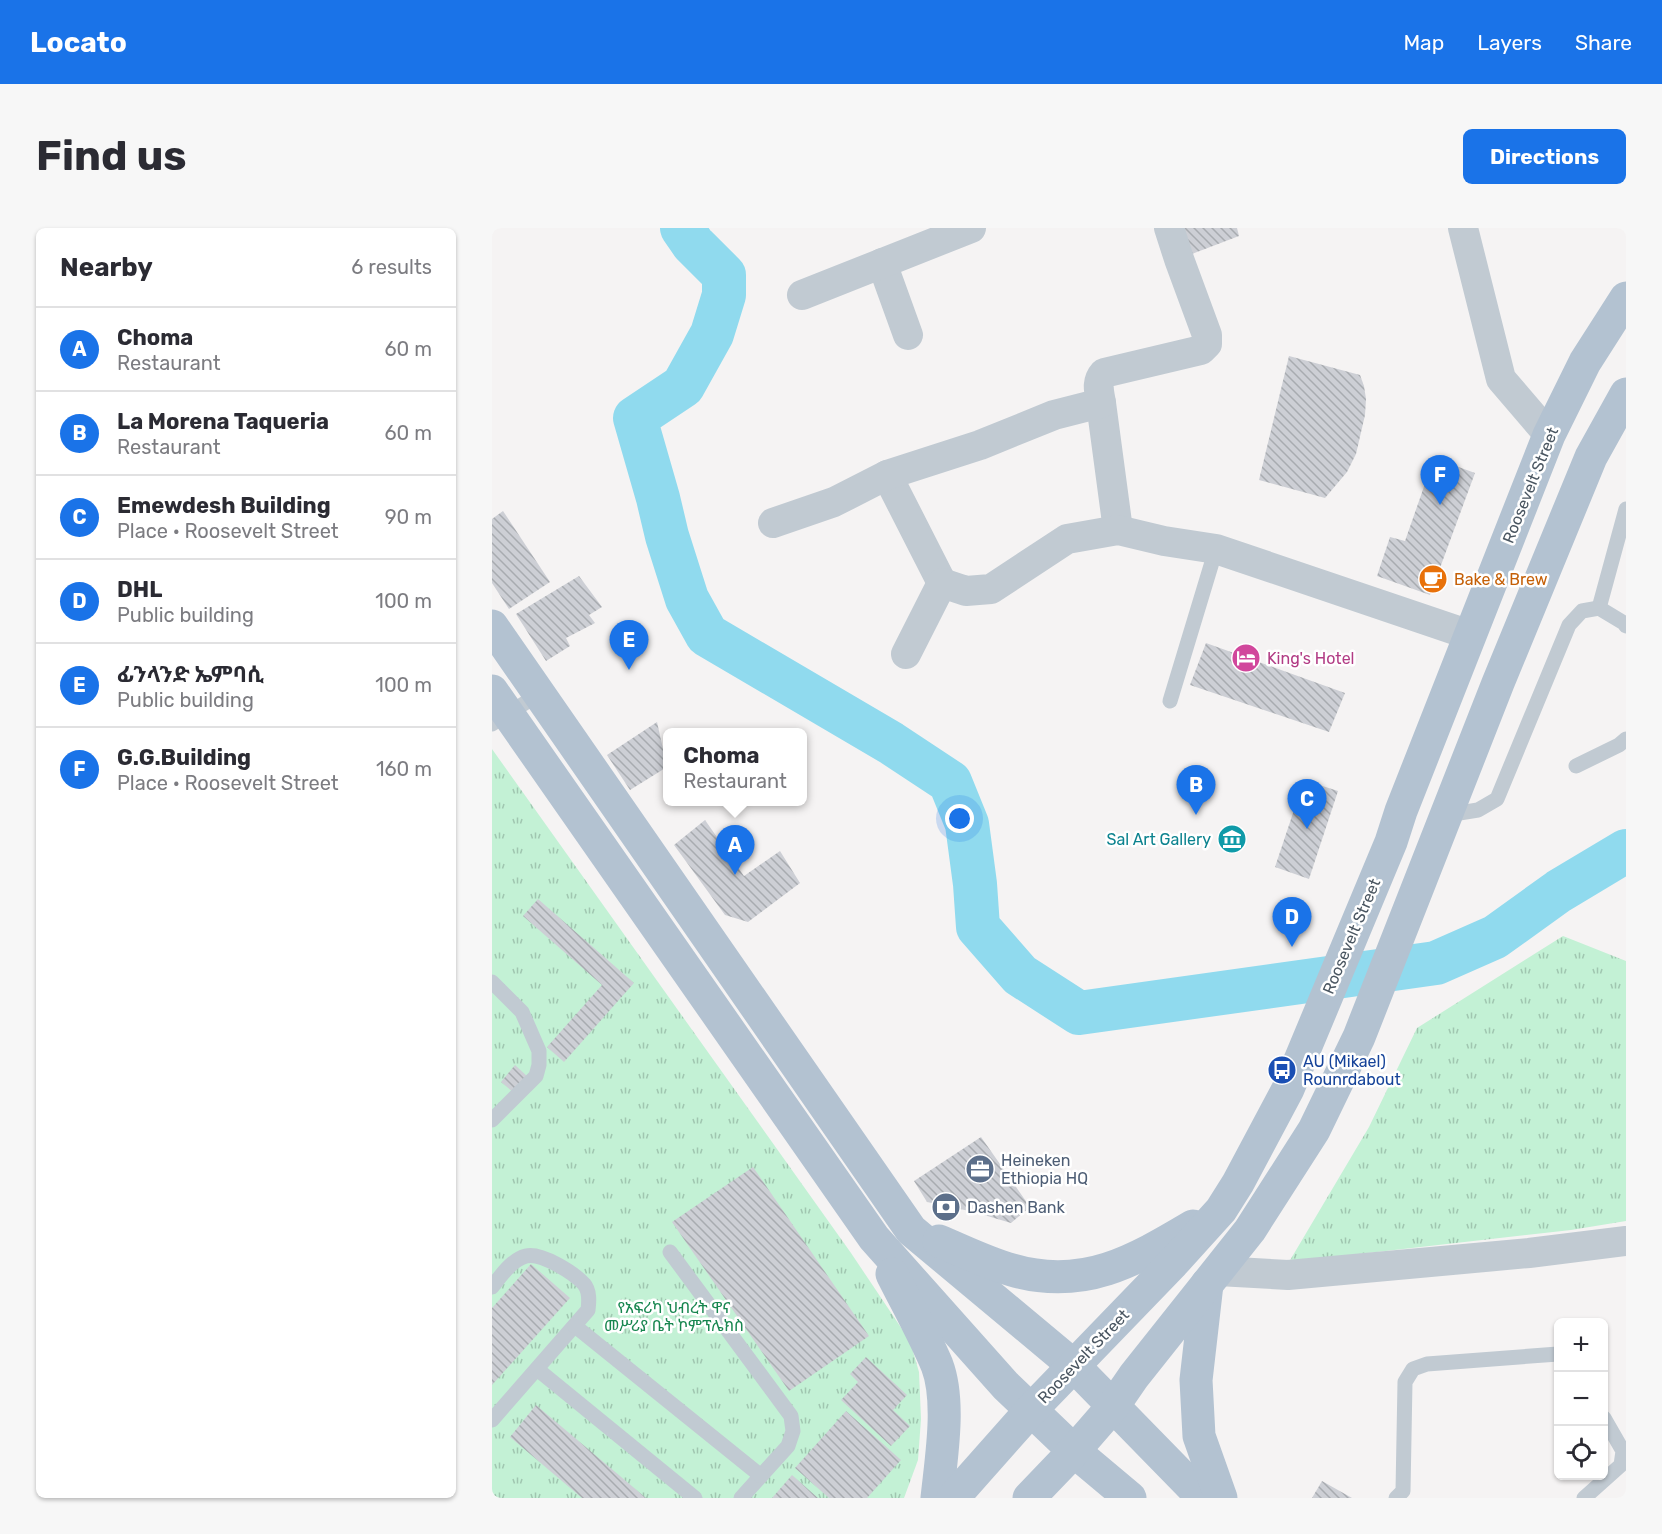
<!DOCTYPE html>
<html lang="en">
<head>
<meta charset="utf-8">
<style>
	:root { --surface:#fff; --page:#f7f7f7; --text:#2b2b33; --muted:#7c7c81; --line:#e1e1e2; --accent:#1a73e8 }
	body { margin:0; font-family:Rubik,"Noto Sans Ethiopic",sans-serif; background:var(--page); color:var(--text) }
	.controls { position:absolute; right:18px; bottom:18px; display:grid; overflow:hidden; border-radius:9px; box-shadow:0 2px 4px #0004 }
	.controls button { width:54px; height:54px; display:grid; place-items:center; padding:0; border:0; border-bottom:2px solid var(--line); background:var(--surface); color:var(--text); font:30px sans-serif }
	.you { position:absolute; left:468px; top:591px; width:21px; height:21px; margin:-15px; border:4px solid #fff; border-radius:50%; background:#1a73e8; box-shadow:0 0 0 9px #1a73e833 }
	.badge { display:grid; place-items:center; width:39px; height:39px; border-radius:50%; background:var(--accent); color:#fff; font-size:20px; font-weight:700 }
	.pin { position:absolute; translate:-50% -50px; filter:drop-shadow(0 2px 3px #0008) }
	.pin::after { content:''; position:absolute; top:32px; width:21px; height:18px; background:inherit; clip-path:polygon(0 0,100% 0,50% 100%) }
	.popup { position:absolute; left:171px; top:500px; width:144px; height:78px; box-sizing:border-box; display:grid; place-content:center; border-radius:9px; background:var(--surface); filter:drop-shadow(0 2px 4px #0005); font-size:20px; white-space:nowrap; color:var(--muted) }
	.popup b { font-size:22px; color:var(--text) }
	.popup::after { content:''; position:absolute; left:50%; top:100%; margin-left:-12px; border:12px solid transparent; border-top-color:var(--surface) }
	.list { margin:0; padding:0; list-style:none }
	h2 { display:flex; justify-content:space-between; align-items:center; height:78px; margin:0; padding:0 24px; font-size:26px }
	h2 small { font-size:20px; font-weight:400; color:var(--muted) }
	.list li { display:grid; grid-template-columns:39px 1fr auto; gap:18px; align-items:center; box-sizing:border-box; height:84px; padding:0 24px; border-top:2px solid var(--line) }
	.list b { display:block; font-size:22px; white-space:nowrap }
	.list p { margin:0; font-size:20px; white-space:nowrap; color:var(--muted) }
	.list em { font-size:20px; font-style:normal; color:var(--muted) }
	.icon { flex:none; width:33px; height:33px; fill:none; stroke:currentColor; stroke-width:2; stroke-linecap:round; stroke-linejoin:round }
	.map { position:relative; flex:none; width:1134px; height:1270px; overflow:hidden; border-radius:9px }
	header { display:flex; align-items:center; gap:36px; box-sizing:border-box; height:84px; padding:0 30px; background:var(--accent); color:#fff }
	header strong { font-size:28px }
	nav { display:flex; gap:33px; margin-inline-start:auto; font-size:21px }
	.intro { display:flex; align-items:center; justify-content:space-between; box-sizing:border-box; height:144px; padding:0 36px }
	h1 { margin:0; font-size:42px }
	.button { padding:15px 27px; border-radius:9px; background:var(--accent); color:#fff; font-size:21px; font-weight:700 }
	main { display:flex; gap:36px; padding:0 36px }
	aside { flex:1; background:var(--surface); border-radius:9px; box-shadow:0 2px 4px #0004 }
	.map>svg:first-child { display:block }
	.park { fill:url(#park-tufts) }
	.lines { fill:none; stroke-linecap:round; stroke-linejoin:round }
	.river { stroke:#90daee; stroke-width:44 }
	.building { fill:url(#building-back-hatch) }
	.service { stroke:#c1cad2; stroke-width:15 }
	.minor { stroke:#c1cad2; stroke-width:30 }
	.primary { stroke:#b3c2d1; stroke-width:33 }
	.labels { text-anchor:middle; stroke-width:5; stroke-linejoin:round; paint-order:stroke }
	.street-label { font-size:16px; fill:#4a5661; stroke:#fff }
	.food-label { font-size:16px; fill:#c56008; stroke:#fff; text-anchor:start }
	.hotel-label { font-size:16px; fill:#b23c85; stroke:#fff; text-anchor:start }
	.culture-label { font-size:16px; fill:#0d838f; stroke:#fff; text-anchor:end }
	.transit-label { font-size:16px; fill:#164399; stroke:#fff; text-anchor:start }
	.service-label { font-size:16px; fill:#4e5e75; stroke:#fff; text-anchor:start }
	.park-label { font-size:16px; fill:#17864f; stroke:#fff }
</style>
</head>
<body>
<header>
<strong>Locato</strong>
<nav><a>Map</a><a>Layers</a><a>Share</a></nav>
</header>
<div class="intro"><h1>Find us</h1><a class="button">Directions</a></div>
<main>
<aside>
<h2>Nearby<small>6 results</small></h2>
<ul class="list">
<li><span class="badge">A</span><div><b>Choma</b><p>Restaurant</p></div><em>60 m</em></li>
<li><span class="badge">B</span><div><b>La Morena Taqueria</b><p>Restaurant</p></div><em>60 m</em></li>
<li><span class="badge">C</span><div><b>Emewdesh Building</b><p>Place · Roosevelt Street</p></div><em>90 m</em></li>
<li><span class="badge">D</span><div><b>DHL</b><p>Public building</p></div><em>100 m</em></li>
<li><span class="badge">E</span><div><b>ፊንላንድ ኤምባሲ</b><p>Public building</p></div><em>100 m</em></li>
<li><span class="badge">F</span><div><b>G.G.Building</b><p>Place · Roosevelt Street</p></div><em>160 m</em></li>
</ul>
</aside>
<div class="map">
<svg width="1134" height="1270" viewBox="0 0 1134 1270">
	<defs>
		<pattern id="park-tufts" width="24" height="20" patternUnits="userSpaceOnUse" patternTransform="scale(1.5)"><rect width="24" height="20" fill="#c3f1d5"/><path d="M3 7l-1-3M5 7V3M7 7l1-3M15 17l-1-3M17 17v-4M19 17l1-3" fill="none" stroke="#a0c6b0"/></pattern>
		<pattern id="building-back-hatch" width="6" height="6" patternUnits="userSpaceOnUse" patternTransform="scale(1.5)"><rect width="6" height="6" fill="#cdcfd5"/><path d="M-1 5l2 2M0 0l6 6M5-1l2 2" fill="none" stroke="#a8abb0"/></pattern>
	</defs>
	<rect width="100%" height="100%" fill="#f5f3f3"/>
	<g class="park">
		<polygon points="0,521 359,1025 418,1113 427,1144 429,1191 426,1232 412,1270 0,1270"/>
		<polygon points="1071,708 1134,733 1134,993 1079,1002 797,1034 877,899 925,800"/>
	</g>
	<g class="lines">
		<polyline class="river" points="190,0 201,16 232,47 232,67 220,106 191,158 143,190 166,270 175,308 195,371 215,407 399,515 458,554 475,596 483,656 486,699 528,747 587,785 944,735 1003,709 1067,663 1134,623"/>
	</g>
	<g class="building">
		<polygon points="683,0 745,0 747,8 692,29"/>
		<polygon points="797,128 868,147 872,158 874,171 873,187 864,226 855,244 833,270 767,252"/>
		<polygon points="942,230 983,245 938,367 885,348 898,309 913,313"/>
		<polygon points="11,283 58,354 17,381 0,355 0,291"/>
		<polygon points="87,348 110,379 97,387 103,395 74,410 78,418 54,433 24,386"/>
		<polygon points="714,415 853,465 837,504 698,457"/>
		<polygon points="165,494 175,539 138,562 115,527"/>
		<polygon points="812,552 846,563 817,651 783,639"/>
		<polygon points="213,592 252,648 288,623 308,655 256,694 233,687 182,617"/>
		<polygon points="46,671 142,755 72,834 55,819 110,757 31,688"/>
		<polygon points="23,837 36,849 22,865 9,854"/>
		<polygon points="489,909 538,979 519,995 482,984 435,974 422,953"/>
		<polygon points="261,939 377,1108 297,1163 180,994"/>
		<polygon points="39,1036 78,1070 0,1157 0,1080"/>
		<polygon points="374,1129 415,1167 401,1182 418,1198 399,1218 349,1172 366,1154 358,1146"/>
		<polygon points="44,1177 154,1270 90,1270 18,1209"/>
		<polygon points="354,1183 409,1232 375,1270 337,1270 303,1240"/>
		<polygon points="300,1247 326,1270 280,1270"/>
		<polygon points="830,1253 860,1270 820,1270"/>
	</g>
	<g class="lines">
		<g class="service">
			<polyline points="1107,380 1134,281"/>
			<polyline points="678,473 724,321"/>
			<polyline points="0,496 47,466"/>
			<polyline points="1084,538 1127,517 1134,511"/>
			<polyline points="955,587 986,582 1005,571 1077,397 1090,383 1107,380 1132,395 1134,398"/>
			<polyline points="0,754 30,784 47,823 47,837 44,848 0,892"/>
			<polyline points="178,1024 299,1188 301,1203 296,1218 249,1270"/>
			<path d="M0,1059c9,-11 19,-27 34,-31 15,-4 48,17 58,28 6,7 5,18 4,26l-96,110"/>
			<polyline points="83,1098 269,1248"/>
			<polyline points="45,1141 203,1270"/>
			<polyline points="904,1270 911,1263 913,1154 921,1141 935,1136 1066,1126"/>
			<polyline points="1092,1270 1129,1237 1131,1223 1112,1190"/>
		</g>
		<g class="minor">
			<polyline points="971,0 1009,151 1057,207"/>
			<polyline points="390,35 416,107"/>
			<polyline points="310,67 479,0"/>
			<polyline points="609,175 626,302"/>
			<polyline points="395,247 450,355"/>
			<path d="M281,295l61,-21 53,-27 93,-30 74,-30 47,-12c-2,-12 -5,-21 3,-30l97,-23 6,-6v-9l-28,-76 -10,-31"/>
			<polyline points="414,426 450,355 474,363 499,361 575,311 626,302 672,313 724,321 978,407"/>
			<polyline points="726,1043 796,1047 1037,1025 1134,1013"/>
		</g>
		<g class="primary">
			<polyline points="0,398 419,1002 582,1138 711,1270"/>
			<polyline points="0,463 382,1010 514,1158 582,1223 638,1270"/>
			<path d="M447,1013c24,10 48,22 73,29 71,21 122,-9 181,-44"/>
			<path d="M400,1046c15,30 32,60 45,91 14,37 4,94 0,133"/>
			<polyline points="715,1056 704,1152 707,1208 729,1270"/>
			<polyline points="461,1270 539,1182 681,1035 729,982 746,955 796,861 899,614 909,583 1057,207 1093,134 1134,70"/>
			<polyline points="537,1270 582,1223 622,1177 642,1148 758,1002 822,902 867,809 1006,455 1099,229 1134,166"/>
		</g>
	</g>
	<defs>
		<g id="cafe-disc" transform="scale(1.5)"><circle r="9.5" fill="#e8710a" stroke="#fff"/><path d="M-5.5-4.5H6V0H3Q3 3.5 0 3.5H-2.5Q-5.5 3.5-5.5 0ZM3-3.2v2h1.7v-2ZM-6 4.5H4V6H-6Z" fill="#fff"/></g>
		<g id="hotel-disc" transform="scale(1.5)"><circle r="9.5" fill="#d1479c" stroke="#fff"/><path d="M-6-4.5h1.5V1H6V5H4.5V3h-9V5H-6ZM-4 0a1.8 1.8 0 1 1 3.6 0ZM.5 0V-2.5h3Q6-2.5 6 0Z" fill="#fff"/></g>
		<g id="museum-disc" transform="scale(1.5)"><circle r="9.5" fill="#0f9aa8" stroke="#fff"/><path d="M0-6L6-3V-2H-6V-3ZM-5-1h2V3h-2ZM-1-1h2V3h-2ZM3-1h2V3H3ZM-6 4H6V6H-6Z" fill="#fff"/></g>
		<g id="bus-disc" transform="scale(1.5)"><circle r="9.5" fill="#1a4fb4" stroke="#fff"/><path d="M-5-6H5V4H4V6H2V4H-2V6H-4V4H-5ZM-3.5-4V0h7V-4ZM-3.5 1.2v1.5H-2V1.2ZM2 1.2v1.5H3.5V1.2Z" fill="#fff"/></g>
		<g id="office-disc" transform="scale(1.5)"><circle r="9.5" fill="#5c6f8a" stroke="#fff"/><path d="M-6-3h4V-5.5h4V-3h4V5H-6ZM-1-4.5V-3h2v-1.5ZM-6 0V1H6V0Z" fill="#fff"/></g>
		<g id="bank-disc" transform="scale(1.5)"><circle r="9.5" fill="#5c6f8a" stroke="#fff"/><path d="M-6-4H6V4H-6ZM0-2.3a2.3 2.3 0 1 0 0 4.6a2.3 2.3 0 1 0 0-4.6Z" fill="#fff"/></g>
	</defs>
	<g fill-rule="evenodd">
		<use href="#cafe-disc" x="941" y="351"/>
		<use href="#hotel-disc" x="754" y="430"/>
		<use href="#museum-disc" x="740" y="611"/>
		<use href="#bus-disc" x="790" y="842"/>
		<use href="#office-disc" x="488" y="941"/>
		<use href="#bank-disc" x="454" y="979"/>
	</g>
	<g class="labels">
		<g class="street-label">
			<text transform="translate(1038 257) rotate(-68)" y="6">Roosevelt Street</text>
			<text transform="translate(859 708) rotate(-67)" y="6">Roosevelt Street</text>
			<text transform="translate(591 1128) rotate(-46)" y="6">Roosevelt Street</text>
		</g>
		<g class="food-label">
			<text x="962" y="357">Bake &amp; Brew</text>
		</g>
		<g class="hotel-label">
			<text x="775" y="436">King's Hotel</text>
		</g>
		<g class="culture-label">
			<text x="719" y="617">Sal Art Gallery</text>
		</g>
		<g class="transit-label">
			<text x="811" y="839">AU (Mikael)<tspan x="811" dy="18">Rounrdabout</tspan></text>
		</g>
		<g class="service-label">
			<text x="509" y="938">Heineken<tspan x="509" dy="18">Ethiopia HQ</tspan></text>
			<text x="475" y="985">Dashen Bank</text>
		</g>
		<g class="park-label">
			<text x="182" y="1085">የአፍሪካ ህብረት ዋና<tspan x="182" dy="18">መሥሪያ ቤት ኮምፕሌክስ</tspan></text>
		</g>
	</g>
</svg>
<div class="controls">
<button>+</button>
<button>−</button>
<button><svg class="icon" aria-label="locate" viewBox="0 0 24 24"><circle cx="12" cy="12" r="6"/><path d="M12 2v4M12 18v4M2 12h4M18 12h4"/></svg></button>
</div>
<div class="you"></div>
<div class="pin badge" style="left:243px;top:647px">A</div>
<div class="popup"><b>Choma</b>Restaurant</div>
<div class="pin badge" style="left:704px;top:587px">B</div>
<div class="pin badge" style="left:815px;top:601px">C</div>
<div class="pin badge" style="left:800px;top:719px">D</div>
<div class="pin badge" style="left:137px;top:442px">E</div>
<div class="pin badge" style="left:948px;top:277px">F</div>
</div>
</main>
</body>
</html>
